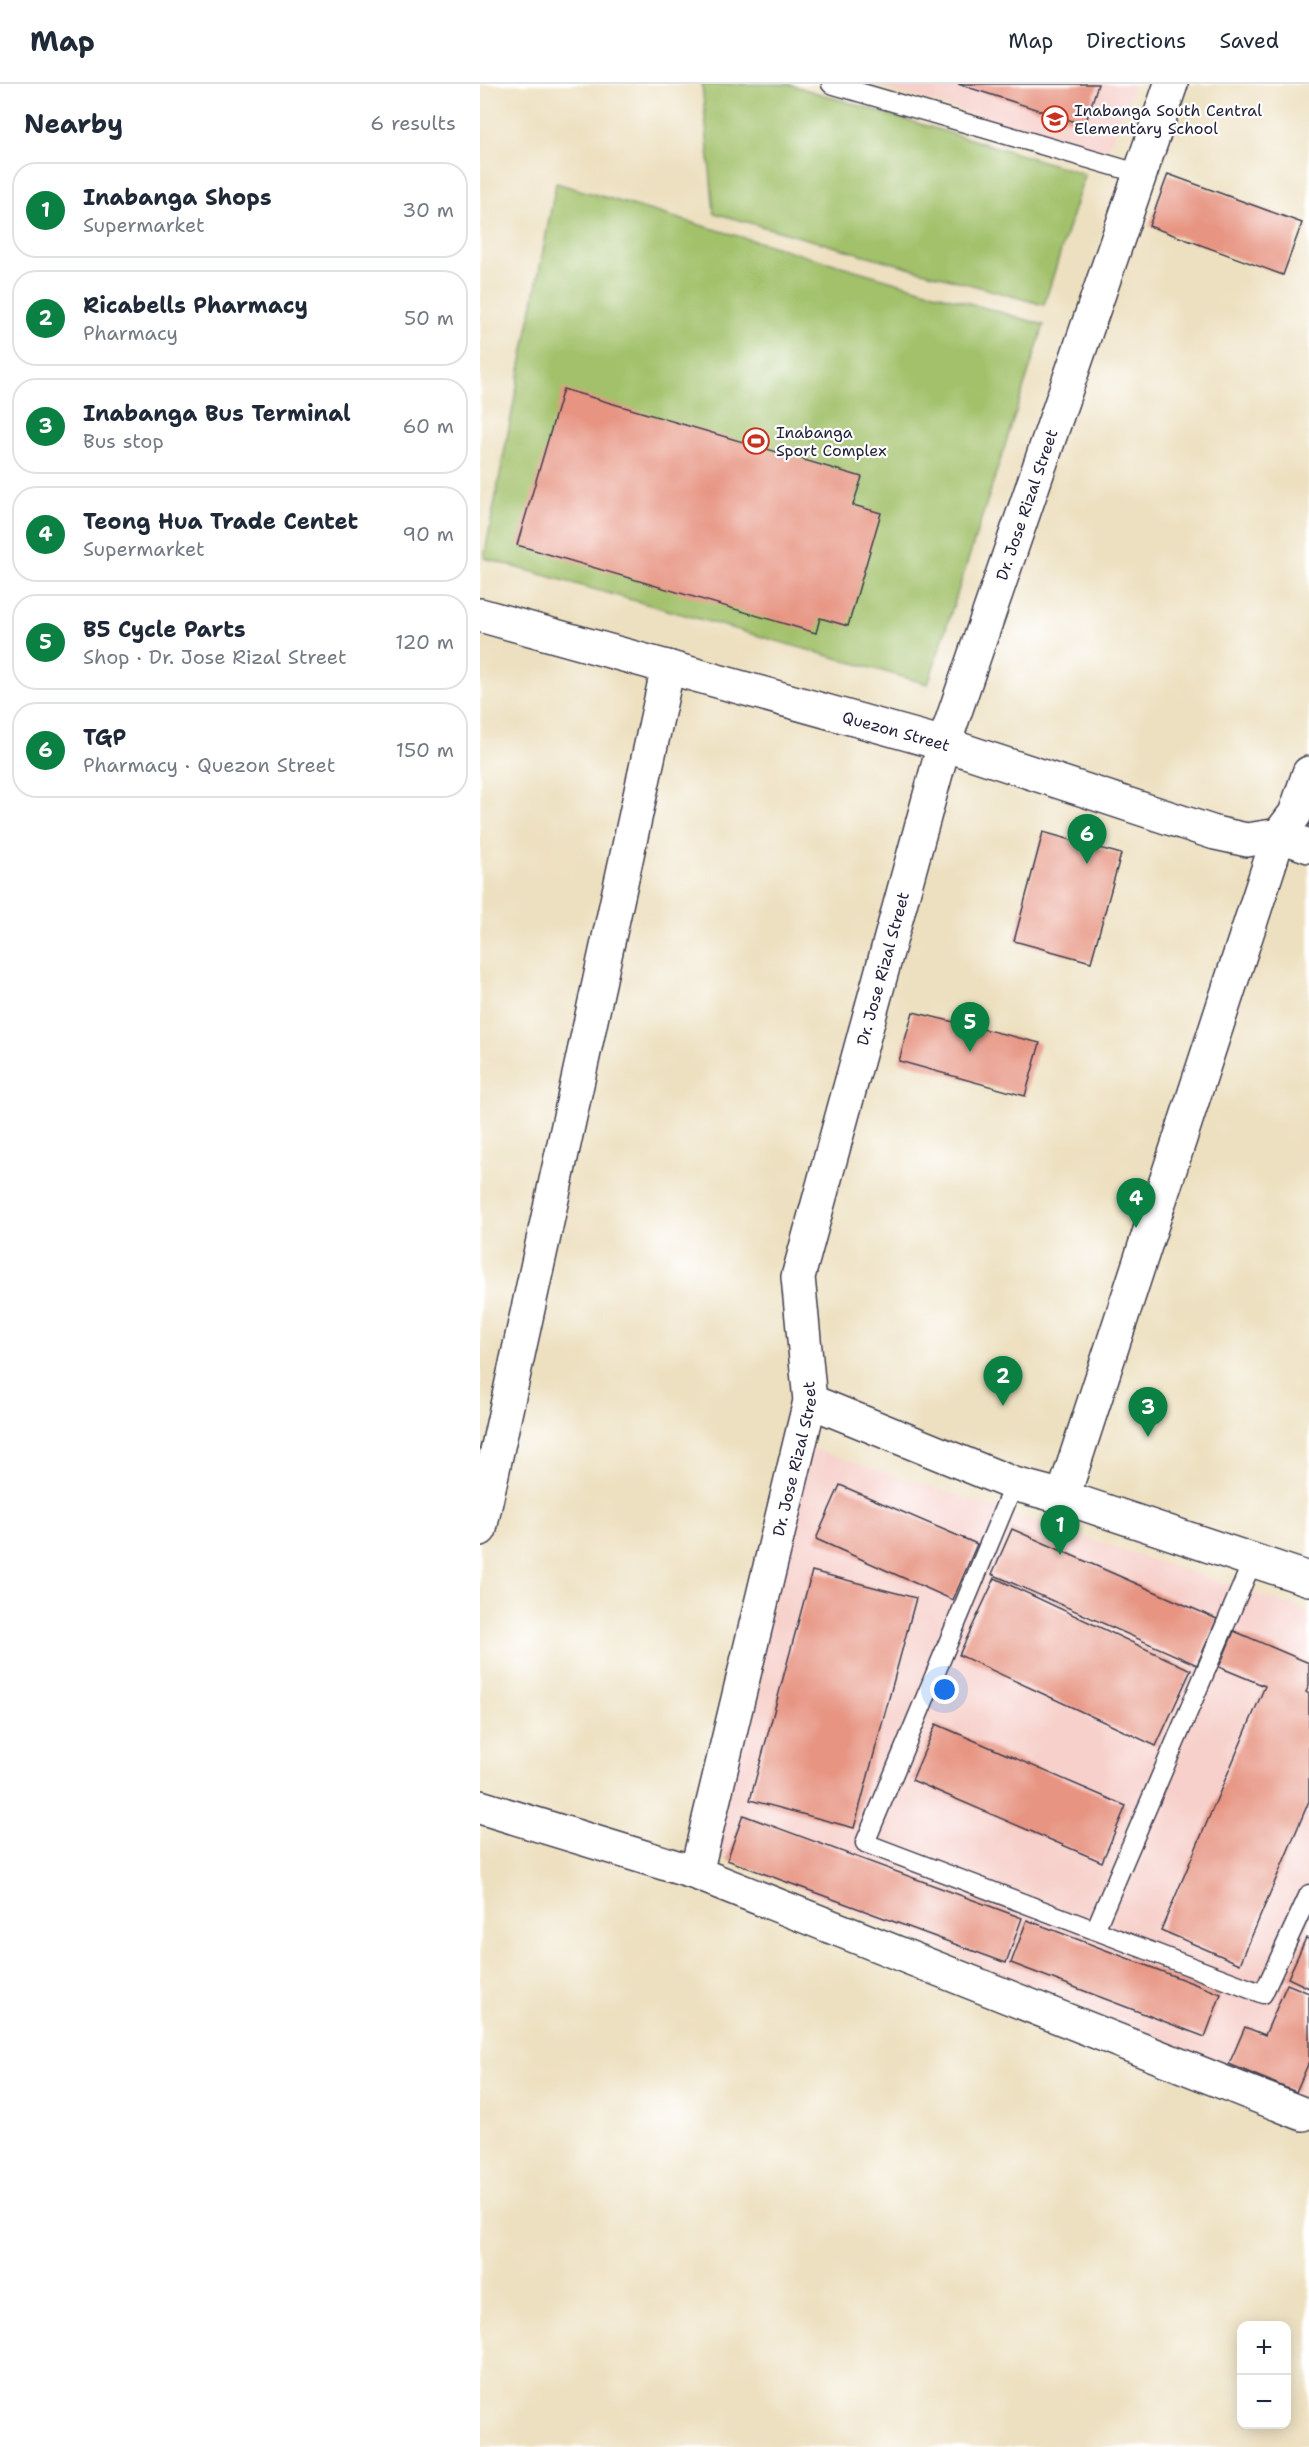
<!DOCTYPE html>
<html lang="en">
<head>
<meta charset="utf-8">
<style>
	:root { --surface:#fff; --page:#f2f2f3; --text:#1f2937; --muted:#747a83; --line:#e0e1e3; --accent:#0b8043 }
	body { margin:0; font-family:"Shantell Sans",sans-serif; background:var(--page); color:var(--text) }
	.controls { position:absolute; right:18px; bottom:18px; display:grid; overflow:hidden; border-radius:12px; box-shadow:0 3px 15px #0003 }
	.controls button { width:54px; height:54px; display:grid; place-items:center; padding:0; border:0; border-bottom:2px solid var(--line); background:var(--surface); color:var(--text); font:30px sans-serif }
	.you { position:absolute; left:465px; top:1606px; width:21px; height:21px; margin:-15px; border:4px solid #fff; border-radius:50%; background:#1a73e8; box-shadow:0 0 0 9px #1a73e833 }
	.badge { display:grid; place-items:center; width:39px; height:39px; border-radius:50%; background:var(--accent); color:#fff; font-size:20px; font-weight:700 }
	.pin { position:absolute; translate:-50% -50px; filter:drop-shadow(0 2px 3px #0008) }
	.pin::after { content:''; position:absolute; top:32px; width:21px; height:18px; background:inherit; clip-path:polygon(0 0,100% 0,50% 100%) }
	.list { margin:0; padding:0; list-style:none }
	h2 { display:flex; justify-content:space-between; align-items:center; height:78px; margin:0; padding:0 24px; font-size:26px }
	h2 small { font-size:20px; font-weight:400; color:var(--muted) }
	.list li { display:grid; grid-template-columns:39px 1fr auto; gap:18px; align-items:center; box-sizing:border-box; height:96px; margin:0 12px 12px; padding:0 12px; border:2px solid var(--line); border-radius:24px }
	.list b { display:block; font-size:22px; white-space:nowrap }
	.list p { margin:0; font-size:20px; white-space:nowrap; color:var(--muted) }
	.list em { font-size:20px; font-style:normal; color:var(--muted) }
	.map { position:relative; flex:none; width:829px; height:2363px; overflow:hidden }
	header { display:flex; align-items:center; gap:36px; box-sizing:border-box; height:84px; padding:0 30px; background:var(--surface); border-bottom:2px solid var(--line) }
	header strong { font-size:28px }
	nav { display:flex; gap:33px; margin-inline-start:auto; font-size:21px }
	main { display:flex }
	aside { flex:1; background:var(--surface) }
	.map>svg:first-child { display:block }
	.built { fill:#f7d0cb }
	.green { fill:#a2c16a; stroke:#627252; stroke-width:1.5 }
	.building { fill:#e79482 }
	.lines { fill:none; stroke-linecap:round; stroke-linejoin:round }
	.service-casing { stroke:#403e4f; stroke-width:21 }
	.minor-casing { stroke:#403e4f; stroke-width:36 }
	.tertiary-casing { stroke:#403e4f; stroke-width:36 }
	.primary-casing { stroke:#403e4f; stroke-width:36 }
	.service { stroke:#fff; stroke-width:18 }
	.minor { stroke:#fff; stroke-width:33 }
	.tertiary { stroke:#fff; stroke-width:33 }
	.primary { stroke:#fff; stroke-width:33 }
	.labels { text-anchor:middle; stroke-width:4.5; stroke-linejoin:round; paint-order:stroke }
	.poi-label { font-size:16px; fill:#22223b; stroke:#fff; text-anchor:start }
	.street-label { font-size:16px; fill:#22223b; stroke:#fff }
</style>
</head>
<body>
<header>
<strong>Map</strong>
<nav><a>Map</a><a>Directions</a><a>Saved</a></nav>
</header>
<main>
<aside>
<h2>Nearby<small>6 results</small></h2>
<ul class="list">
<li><span class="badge">1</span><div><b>Inabanga Shops</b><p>Supermarket</p></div><em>30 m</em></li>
<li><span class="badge">2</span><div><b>Ricabells Pharmacy</b><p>Pharmacy</p></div><em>50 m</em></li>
<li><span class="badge">3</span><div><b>Inabanga Bus Terminal</b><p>Bus stop</p></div><em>60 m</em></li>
<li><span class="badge">4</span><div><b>Teong Hua Trade Centet</b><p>Supermarket</p></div><em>90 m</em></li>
<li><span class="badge">5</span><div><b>B5 Cycle Parts</b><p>Shop · Dr. Jose Rizal Street</p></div><em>120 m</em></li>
<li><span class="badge">6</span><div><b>TGP</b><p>Pharmacy · Quezon Street</p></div><em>150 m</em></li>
</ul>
</aside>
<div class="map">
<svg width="829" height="2363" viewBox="0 0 829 2363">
	<rect width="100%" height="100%" fill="#fff"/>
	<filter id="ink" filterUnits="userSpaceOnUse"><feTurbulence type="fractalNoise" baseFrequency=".0167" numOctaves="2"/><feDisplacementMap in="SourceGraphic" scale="12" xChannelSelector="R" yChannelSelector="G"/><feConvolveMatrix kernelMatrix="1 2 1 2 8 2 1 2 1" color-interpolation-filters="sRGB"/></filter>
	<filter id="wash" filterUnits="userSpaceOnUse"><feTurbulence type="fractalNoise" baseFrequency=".008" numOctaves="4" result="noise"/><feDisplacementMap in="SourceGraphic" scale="24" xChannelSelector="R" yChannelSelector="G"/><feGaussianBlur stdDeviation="1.35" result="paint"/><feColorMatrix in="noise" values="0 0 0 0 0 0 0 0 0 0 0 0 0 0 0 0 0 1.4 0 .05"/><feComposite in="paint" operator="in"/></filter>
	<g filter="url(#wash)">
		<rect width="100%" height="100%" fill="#ede0c0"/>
		<g class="built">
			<polygon points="391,0 654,0 627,69"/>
			<polygon points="331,1364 829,1527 829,1993 820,2016 233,1769"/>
		</g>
		<g class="green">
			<polygon points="222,0 308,0 605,90 564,221 234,129"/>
			<polygon points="76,99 564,241 448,600 4,474"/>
		</g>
		<g id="blocks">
			<g class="building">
				<polygon points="478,0 618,0 605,41"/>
				<polygon points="688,90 822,139 803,191 669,142"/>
				<polygon points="83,305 382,393 373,421 401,429 368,542 340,534 336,549 37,461"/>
				<polygon points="563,748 641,770 611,878 534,857"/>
				<polygon points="433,928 560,959 545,1012 419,977"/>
				<polygon points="360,1401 497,1460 473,1516 336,1455"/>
				<polygon points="532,1445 737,1535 717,1581 512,1490"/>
				<polygon points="332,1487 436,1514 374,1744 270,1716"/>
				<polygon points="515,1494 711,1586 676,1662 479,1571"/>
				<polygon points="754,1547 829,1579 829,1602 826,1608 829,1610 829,1717 760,1880 681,1846 785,1602 739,1583"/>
				<polygon points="456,1640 646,1722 622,1778 432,1696"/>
				<polygon points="263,1731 542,1834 526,1879 247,1776"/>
				<polygon points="547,1836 741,1910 725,1953 531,1879"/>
				<polygon points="826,1854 829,1855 829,1904 808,1894"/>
				<polygon points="807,1900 829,1909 829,1978 816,2008 749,1980 765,1943 785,1951"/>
			</g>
		</g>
	</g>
	<g filter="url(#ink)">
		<use href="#blocks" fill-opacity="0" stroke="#403e4f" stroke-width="1.5"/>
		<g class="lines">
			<g class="service-casing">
				<g id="service">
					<polyline points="351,0 661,90"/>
					<polyline points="534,1400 385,1759 783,1910 829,1810"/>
					<polyline points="615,1846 773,1476"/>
				</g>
			</g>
			<g class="minor-casing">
				<g id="minor">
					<polyline points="330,1317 534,1400 583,1413 829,1495"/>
					<polyline points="583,1413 799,751 829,762"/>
					<polyline points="0,1723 216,1789 823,2030"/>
					<path id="s1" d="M216,1789l114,-472 -12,-124 146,-533 227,-660"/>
				</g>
			</g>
			<g class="tertiary-casing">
				<polyline id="tertiary" points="0,1445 188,583"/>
			</g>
			<g class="primary-casing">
				<g id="primary">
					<path id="s2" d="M0,531l464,129 271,89 32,7 32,-5 16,-21 14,-41"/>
				</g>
			</g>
			<use href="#service" class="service"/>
			<use href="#minor" class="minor"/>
			<use href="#tertiary" class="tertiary"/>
			<use href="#primary" class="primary"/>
		</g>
	</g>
	<defs>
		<g id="school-ring" transform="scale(1.35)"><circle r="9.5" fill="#fff" stroke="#c8321e" stroke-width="1.5"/><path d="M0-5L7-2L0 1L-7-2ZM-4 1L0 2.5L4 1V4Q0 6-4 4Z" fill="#c8321e"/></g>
		<g id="stadium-ring" transform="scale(1.35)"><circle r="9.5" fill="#fff" stroke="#c8321e" stroke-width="1.5"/><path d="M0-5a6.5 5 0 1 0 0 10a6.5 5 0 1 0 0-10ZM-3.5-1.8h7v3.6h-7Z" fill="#c8321e"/></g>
	</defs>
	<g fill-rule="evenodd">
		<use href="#school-ring" x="575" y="35"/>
		<use href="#stadium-ring" x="276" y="357"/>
	</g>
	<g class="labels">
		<g class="poi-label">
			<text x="594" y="32">Inabanga South Central<tspan x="594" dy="18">Elementary School</tspan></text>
			<text x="296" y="354">Inabanga<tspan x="296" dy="18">Sport Complex</tspan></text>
		</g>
		<g class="street-label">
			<text dy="6" stroke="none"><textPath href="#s1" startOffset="1416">Dr. Jose Rizal Street</textPath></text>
			<text dy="6" stroke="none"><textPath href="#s2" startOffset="432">Quezon Street</textPath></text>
			<text dy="6" stroke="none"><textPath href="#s1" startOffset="930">Dr. Jose Rizal Street</textPath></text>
			<text dy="6" stroke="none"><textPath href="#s1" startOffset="426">Dr. Jose Rizal Street</textPath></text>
		</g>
	</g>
</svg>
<div class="controls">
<button>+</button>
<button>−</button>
</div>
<div class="you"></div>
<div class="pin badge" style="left:580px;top:1471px">1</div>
<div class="pin badge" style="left:523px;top:1322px">2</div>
<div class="pin badge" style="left:668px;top:1353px">3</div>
<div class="pin badge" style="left:656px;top:1144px">4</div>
<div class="pin badge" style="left:490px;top:968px">5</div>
<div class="pin badge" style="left:607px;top:780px">6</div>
</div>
</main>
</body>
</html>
